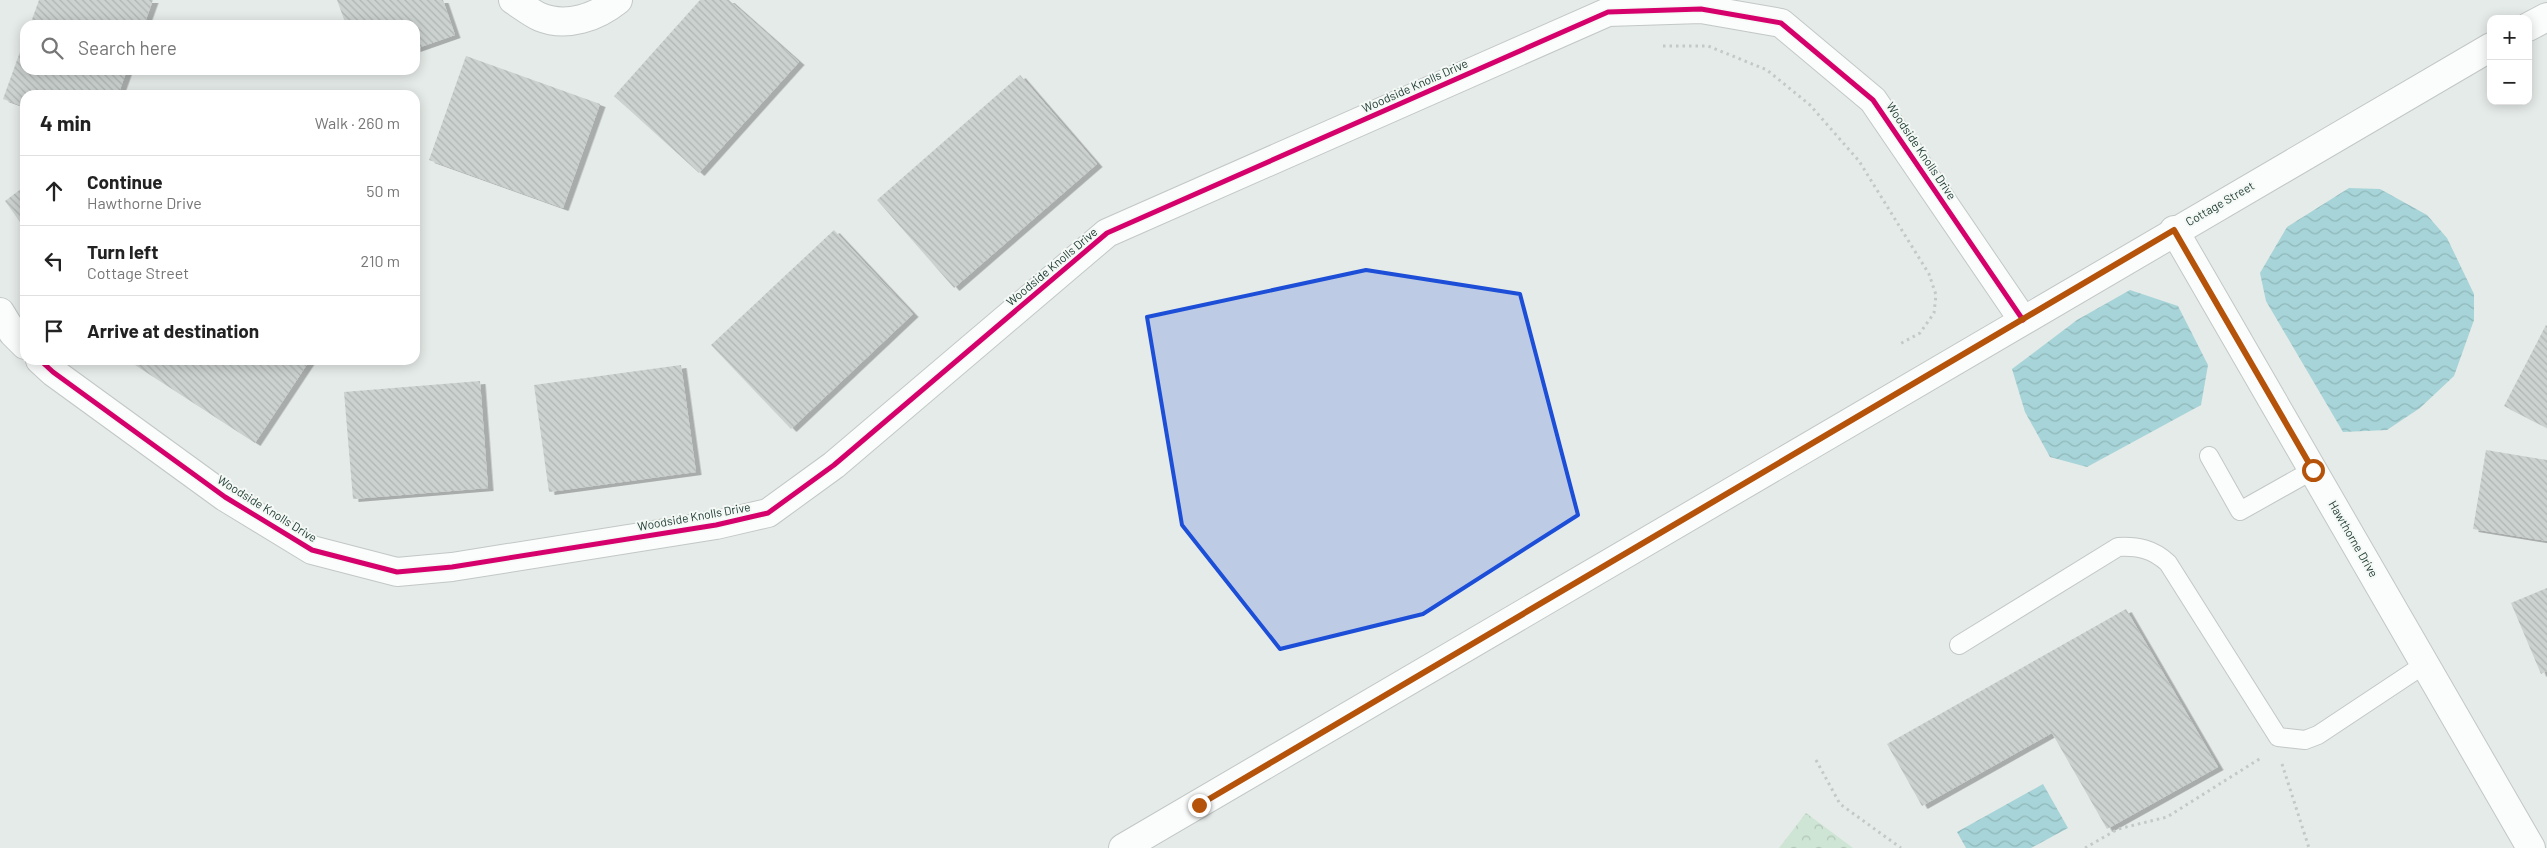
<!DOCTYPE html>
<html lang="en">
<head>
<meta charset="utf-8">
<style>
	:root { --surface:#fff; --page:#f6f6f6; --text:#222; --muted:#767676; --line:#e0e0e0 }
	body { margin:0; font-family:Barlow,sans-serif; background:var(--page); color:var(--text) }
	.controls { position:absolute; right:15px; top:15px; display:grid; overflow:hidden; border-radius:10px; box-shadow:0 2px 12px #0003 }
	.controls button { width:45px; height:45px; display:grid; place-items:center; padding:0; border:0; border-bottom:1px solid var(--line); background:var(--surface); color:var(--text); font:25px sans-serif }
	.stop { position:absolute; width:15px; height:15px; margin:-11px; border:4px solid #b45309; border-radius:50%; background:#fff }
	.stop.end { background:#b45309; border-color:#fff; box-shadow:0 1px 5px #0008 }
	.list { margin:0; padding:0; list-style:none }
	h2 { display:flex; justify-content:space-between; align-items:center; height:65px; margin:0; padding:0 20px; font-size:21px }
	h2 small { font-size:16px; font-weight:400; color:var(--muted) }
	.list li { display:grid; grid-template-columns:32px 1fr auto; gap:15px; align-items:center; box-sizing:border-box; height:70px; padding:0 20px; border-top:1px solid var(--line) }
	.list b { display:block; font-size:19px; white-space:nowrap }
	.list p { margin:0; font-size:16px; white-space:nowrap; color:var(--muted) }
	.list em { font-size:16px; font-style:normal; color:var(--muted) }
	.icon { flex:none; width:28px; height:28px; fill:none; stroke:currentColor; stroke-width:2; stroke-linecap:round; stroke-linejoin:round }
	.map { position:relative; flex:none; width:2547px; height:848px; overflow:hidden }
	.search { position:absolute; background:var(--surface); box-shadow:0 2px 12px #0003; left:20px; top:20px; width:400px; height:55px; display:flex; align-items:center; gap:12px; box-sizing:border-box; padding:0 18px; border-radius:15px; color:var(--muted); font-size:19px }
	.panel { position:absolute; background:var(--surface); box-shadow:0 2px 12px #0003; left:20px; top:90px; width:400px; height:275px; border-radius:15px }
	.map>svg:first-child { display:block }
	.park { fill:url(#park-crowns) }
	.water { fill:url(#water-waves) }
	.building { fill:url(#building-back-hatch); filter:url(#shadow) }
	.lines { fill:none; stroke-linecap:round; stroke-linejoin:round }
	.service-casing { stroke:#c2c8c5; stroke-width:20 }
	.minor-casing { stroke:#c2c8c5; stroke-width:30 }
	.tertiary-casing { stroke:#c2c8c5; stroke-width:30 }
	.path { stroke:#c2cac6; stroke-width:3; stroke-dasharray:2.5 4; stroke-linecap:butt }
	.service { stroke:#fbfcfc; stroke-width:18 }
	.minor { stroke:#fbfcfc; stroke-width:28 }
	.tertiary { stroke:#fbfcfc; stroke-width:28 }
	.cycleway-casing { stroke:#f4f9f6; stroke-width:8 }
	.cycleway { stroke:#d6006c; stroke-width:5 }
	.route { stroke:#b45309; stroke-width:6 }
	.marked { fill:#1d4ed8; fill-opacity:0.2; stroke:#1d4ed8; stroke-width:4; stroke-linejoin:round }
	.labels { text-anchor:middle; stroke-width:4; stroke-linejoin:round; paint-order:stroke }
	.street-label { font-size:12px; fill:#233e36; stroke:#f4f9f6 }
</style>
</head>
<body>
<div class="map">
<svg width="2547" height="848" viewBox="0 0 2547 848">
	<defs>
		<pattern id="park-crowns" width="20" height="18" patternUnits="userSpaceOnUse" patternTransform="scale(1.25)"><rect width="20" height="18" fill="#cee4d4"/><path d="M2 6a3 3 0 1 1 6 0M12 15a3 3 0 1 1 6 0" fill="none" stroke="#b1c5b7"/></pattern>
		<pattern id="water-waves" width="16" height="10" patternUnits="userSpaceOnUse" patternTransform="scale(1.25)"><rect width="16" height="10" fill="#a7d4d8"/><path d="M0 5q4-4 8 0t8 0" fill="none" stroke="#8fb7ba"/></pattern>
		<pattern id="building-back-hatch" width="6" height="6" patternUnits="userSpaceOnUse" patternTransform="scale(1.25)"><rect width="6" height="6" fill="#ccd2cf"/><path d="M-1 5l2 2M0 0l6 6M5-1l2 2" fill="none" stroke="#afb5b2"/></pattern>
		<filter id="shadow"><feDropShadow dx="5.5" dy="3" stdDeviation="0" flood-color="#0004"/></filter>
	</defs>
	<rect width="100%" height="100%" fill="#e5ebe8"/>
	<polygon class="park" points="1806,813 1853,848 1779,848"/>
	<g class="water">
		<polygon points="2349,188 2380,189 2427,215 2447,238 2474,294 2474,320 2454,376 2420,408 2387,430 2343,432 2266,301 2260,273 2287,227"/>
		<polygon points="2130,290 2178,306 2208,365 2201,405 2087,467 2050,457 2025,412 2012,369 2077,320"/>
		<polygon points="2043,784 2068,828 2031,848 1966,848 1957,832"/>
	</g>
	<g class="building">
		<polygon points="39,0 153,0 144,25 30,25"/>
		<polygon points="337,0 443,0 455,35 415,49 415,25 346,25"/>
		<polygon points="700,0 729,0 799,62 699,173 614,96"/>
		<polygon points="25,38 25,70 127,70 118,95 25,95 25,107 3,99"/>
		<polygon points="466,56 600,104 563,208 429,160"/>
		<polygon points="1020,75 1097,164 954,288 877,200"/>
		<polygon points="25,186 25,229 5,201"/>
		<polygon points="834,230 913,314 791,429 711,345"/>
		<polygon points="2546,325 2547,326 2547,428 2504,406"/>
		<polygon points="138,360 310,360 255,443 135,365"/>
		<polygon points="681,365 696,472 549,492 534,385"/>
		<polygon points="480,381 488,488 353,499 344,392"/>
		<polygon points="2486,450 2547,460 2547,541 2473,529"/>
		<polygon points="2547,588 2547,671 2541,674 2511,603"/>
		<polygon points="2126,609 2218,767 2107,829 2052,733 1922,806 1887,744"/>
	</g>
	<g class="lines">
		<g class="service-casing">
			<g id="service">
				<polyline points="2209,456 2240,511 2313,470"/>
				<path d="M1959,645l159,-98c20,-1 35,2 50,16l110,174 27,3 13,-5 107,-71"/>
			</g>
		</g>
		<g class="minor-casing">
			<g id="minor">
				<path d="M513,0c8,5 18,13 27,17 27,11 57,0 78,-17"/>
				<polyline points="2174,230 2531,848"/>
				<polyline points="0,312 13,333 25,345"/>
				<polyline points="40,360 53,372 225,497 312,550 397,572 452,567 716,525 768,513 834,465 1107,233 1608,12 1701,9 1781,23 1873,100 2023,320"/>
			</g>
		</g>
		<g class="tertiary-casing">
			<g id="tertiary">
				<polyline points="2528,27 2547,17"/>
				<polyline points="1123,848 2491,47"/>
			</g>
		</g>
		<g class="path">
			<polyline points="1663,46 1708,46 1767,70 1810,105 1859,161 1929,274 1936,295 1934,313 1920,333 1898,345"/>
			<polyline points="1816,760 1840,804 1901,848"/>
			<polyline points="2282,764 2309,848"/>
			<polyline points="2085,848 2118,829 2167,817 2261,758"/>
		</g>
		<use href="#service" class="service"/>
		<use href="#minor" class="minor"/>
		<use href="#tertiary" class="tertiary"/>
		<g class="cycleway-casing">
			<polyline id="cycleway" points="40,360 53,372 225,497 312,550 397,572 452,567 716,525 768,513 834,465 1107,233 1608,12 1701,9 1781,23 1873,100 2023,320"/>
		</g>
		<use href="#cycleway" class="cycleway"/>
	</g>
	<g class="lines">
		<polyline class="route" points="1199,805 2174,230 2313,470"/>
	</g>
	<path class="marked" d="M1366,270l154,24 58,221 -155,99 -143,35 -98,-124 -35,-208z"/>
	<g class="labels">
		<g class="street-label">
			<text transform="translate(1415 86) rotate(-24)" y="4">Woodside Knolls Drive</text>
			<text transform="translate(1921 151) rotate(56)" y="4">Woodside Knolls Drive</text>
			<text transform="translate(2220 204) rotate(-30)" y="4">Cottage Street</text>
			<text transform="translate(1052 267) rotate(-40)" y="4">Woodside Knolls Drive</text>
			<text transform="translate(267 509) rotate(32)" y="4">Woodside Knolls Drive</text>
			<text transform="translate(694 517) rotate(-10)" y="4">Woodside Knolls Drive</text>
			<text transform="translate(2353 539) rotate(60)" y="4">Hawthorne Drive</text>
		</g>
	</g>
</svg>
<div class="controls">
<button>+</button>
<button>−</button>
</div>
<div class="stop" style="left:2313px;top:470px"></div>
<div class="stop end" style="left:1199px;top:805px"></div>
<div class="search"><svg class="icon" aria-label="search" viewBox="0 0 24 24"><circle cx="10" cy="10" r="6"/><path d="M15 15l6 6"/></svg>Search here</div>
<section class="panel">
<h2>4 min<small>Walk · 260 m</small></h2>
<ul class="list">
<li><svg class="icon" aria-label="ahead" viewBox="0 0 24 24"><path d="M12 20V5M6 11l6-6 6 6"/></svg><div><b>Continue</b><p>Hawthorne Drive</p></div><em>50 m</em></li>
<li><svg class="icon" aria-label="left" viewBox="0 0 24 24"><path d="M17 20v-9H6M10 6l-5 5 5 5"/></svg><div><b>Turn left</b><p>Cottage Street</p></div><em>210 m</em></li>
<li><svg class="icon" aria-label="arrive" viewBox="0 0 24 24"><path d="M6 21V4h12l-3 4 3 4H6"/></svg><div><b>Arrive at destination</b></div></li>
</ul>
</section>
</div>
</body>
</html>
